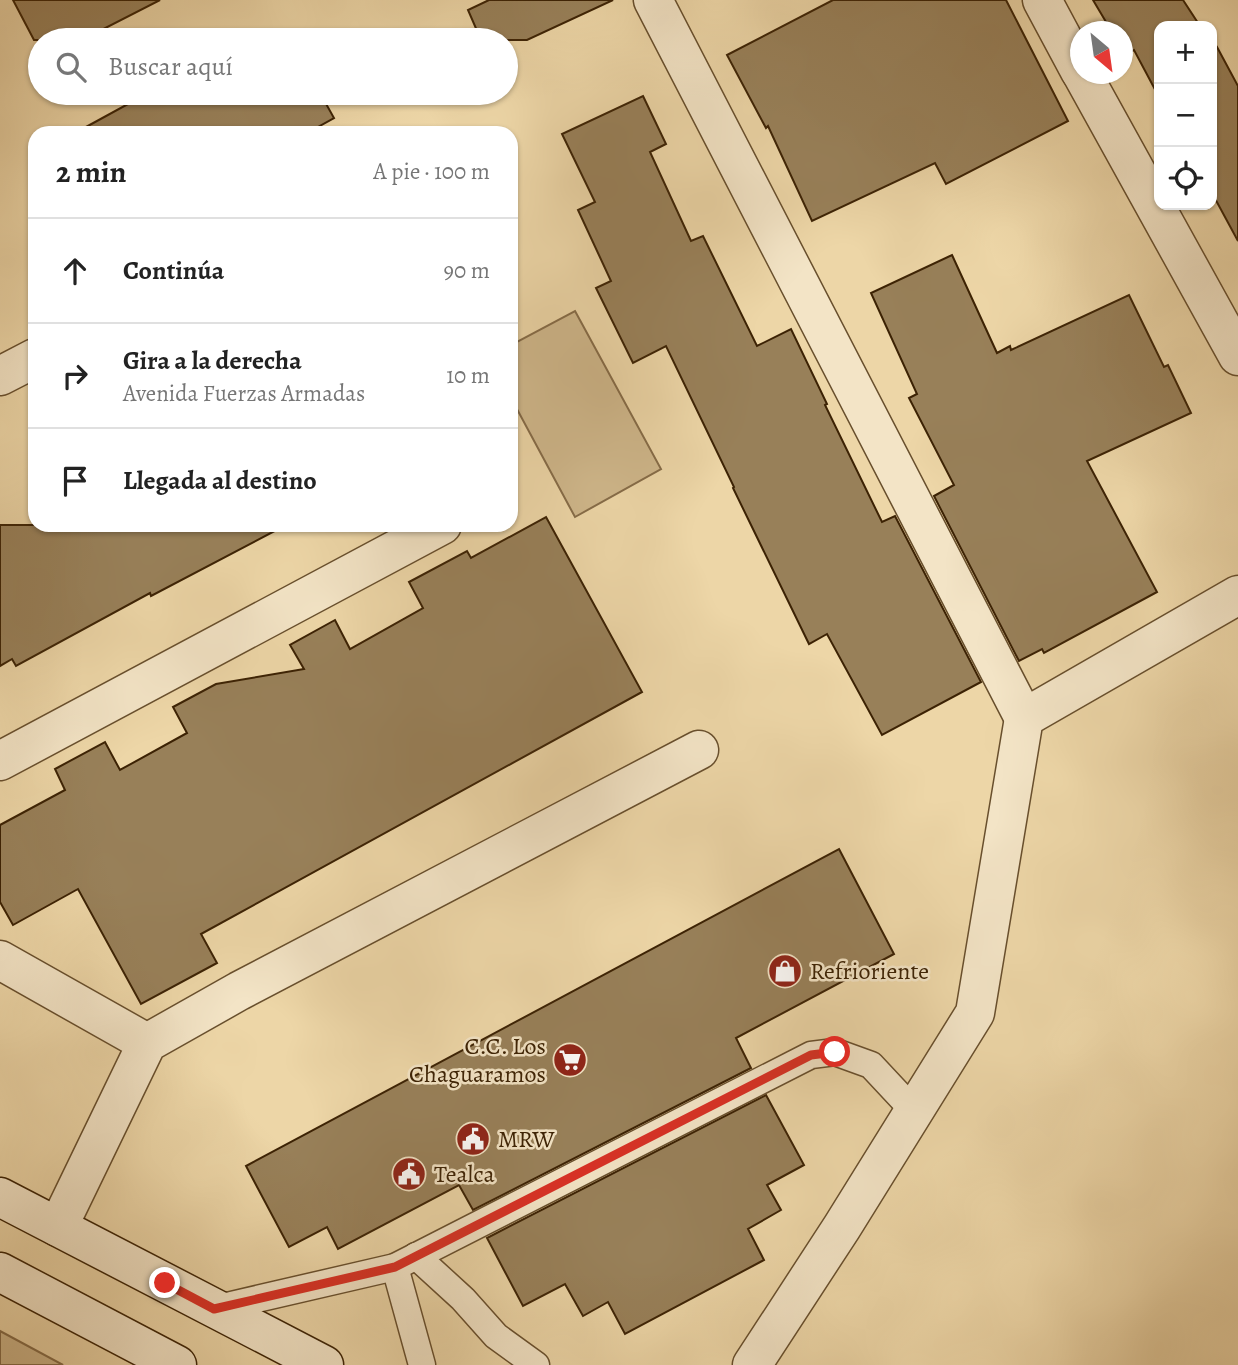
<!DOCTYPE html>
<html lang="es">
<head>
<meta charset="utf-8">
<style>
	:root { --surface:#fff; --page:#f6f6f6; --text:#222; --muted:#767676; --line:#e0e0e0 }
	body { margin:0; font-family:Alegreya,serif; background:var(--page); color:var(--text) }
	.controls { position:absolute; right:21px; top:21px; display:grid; overflow:hidden; border-radius:14px; box-shadow:0 2px 5px #0004 }
	.controls button { width:63px; height:63px; display:grid; place-items:center; padding:0; border:0; border-bottom:2px solid var(--line); background:var(--surface); color:var(--text); font:35px sans-serif }
	.compass { position:absolute; left:1070px; top:21px; width:63px; height:63px; border-radius:50%; background:var(--surface); box-shadow:0 2px 5px #0004; rotate:151deg }
	.stop { position:absolute; width:21px; height:21px; margin:-16px; border:5px solid #d93025; border-radius:50%; background:#fff }
	.stop.end { background:#d93025; border-color:#fff; box-shadow:0 2px 7px #0008 }
	.list { margin:0; padding:0; list-style:none }
	h2 { display:flex; justify-content:space-between; align-items:center; height:91px; margin:0; padding:0 28px; font-size:30px }
	h2 small { font-size:23px; font-weight:400; color:var(--muted) }
	.list li { display:grid; grid-template-columns:46px 1fr auto; gap:21px; align-items:center; box-sizing:border-box; height:105px; padding:0 28px; border-top:2px solid var(--line) }
	.list b { display:block; font-size:26px; white-space:nowrap }
	.list p { margin:0; font-size:23px; white-space:nowrap; color:var(--muted) }
	.list em { font-size:23px; font-style:normal; color:var(--muted) }
	.icon { flex:none; width:38px; height:38px; fill:none; stroke:currentColor; stroke-width:2; stroke-linecap:round; stroke-linejoin:round }
	.map { position:relative; flex:none; width:1238px; height:1365px; overflow:hidden }
	.search { position:absolute; background:var(--surface); box-shadow:0 2px 5px #0004; left:28px; top:28px; width:490px; height:77px; display:flex; align-items:center; gap:18px; box-sizing:border-box; padding:0 24px; border-radius:38px; color:var(--muted); font-size:26px }
	.panel { position:absolute; background:var(--surface); box-shadow:0 2px 5px #0004; left:28px; top:126px; width:490px; height:406px; border-radius:21px }
	.map>svg:first-child { display:block }
	.green { fill:#cfb78b; stroke:#866c48; stroke-width:2 }
	.building { fill:#988059; stroke:#3c2204; stroke-width:2 }
	.lines { fill:none; stroke-linecap:round; stroke-linejoin:round }
	.lane-casing { stroke:#684f2d; stroke-width:29 }
	.street-casing { stroke:#684f2d; stroke-width:41 }
	.secondary-casing { stroke:#3c2204; stroke-width:41 }
	.lane { stroke:#f3e4c6; stroke-width:26 }
	.street { stroke:#f3e4c6; stroke-width:38 }
	.secondary { stroke:#f3e4c6; stroke-width:38 }
	.route { stroke:#d93025; stroke-width:9 }
	.labels { text-anchor:middle; stroke-width:5; stroke-linejoin:round; paint-order:stroke }
	.poi-label { font-size:24px; fill:#3c2204; stroke:#f3e4c6; text-anchor:start }
</style>
</head>
<body>
<div class="map">
<svg width="1238" height="1365" viewBox="0 0 1238 1365">
	<rect width="100%" height="100%" fill="#edd6a7"/>
	<filter id="stains"><feTurbulence type="fractalNoise" baseFrequency=".00286" numOctaves="4"/><feColorMatrix values="0 0 0 0 .2 0 0 0 0 .09 0 0 0 0 .02 0 0 0 .5 -.17"/></filter>
	<radialGradient id="worn" r=".72"><stop offset=".6" stop-color="#630" stop-opacity="0"/><stop offset="1" stop-color="#630" stop-opacity=".3"/></radialGradient>
	<g class="green">
		<polygon points="575,311 661,469 575,517 511,398 511,345"/>
		<polygon points="0,1331 63,1365 0,1365"/>
	</g>
	<g class="building">
		<polygon points="13,0 160,0 82,40 34,40"/>
		<polygon points="489,0 613,0 527,40 481,40 468,10"/>
		<polygon points="833,0 1006,0 1068,121 946,184 935,163 812,221 768,126 766,128 727,55"/>
		<polygon points="1093,0 1183,0 1200,26 1159,26 1159,97 1134,50 1126,54 1123,48 1123,32 1112,32"/>
		<polygon points="1212,46 1214,49 1217,47 1238,86 1238,241 1212,193"/>
		<polygon points="148,93 320,93 334,118 307,133 75,133"/>
		<polygon points="643,96 666,144 650,152 691,241 703,236 757,346 791,329 827,404 825,405 882,522 895,516 981,682 882,735 827,634 809,644 733,488 734,487 666,346 633,363 596,288 611,281 578,210 595,202 562,134"/>
		<polygon points="952,255 997,353 1010,346 1011,350 1129,295 1164,367 1168,365 1191,413 1087,461 1157,592 1044,653 1042,649 1019,661 934,496 954,485 909,398 917,394 871,293"/>
		<polygon points="546,517 642,692 201,934 217,963 141,1004 78,889 13,925 0,902 0,825 65,790 55,769 105,742 120,770 187,733 173,707 216,684 304,669 290,645 335,620 350,649 423,608 409,582 467,551 471,558"/>
		<polygon points="0,525 286,525 151,596 150,593 16,666 12,659 0,666"/>
		<polygon points="839,849 894,954 736,1038 751,1068 473,1210 459,1185 338,1249 327,1227 289,1247 246,1166"/>
		<polygon points="766,1095 804,1165 767,1185 781,1210 748,1229 764,1260 625,1334 608,1302 583,1316 565,1284 523,1306 487,1238"/>
	</g>
	<g class="lines">
		<g class="lane-casing">
			<g id="lane">
				<polyline points="416,1256 463,1299 496,1336 536,1365"/>
				<polyline points="395,1267 422,1365"/>
				<polyline points="214,1309 395,1267 811,1055 835,1052 871,1065 914,1111"/>
			</g>
		</g>
		<g class="street-casing">
			<g id="street">
				<polyline points="653,0 1024,718"/>
				<polyline points="1042,0 1080,71"/>
				<polyline points="1082,74 1238,356"/>
				<polyline points="0,376 35,358"/>
				<polyline points="0,761 442,525"/>
				<polyline points="0,960 147,1043"/>
				<polyline points="58,1227 147,1043 239,991 699,750"/>
				<polyline points="752,1365 842,1227 975,1013 1024,718 1238,595"/>
			</g>
		</g>
		<g class="secondary-casing">
			<g id="secondary">
				<polyline points="0,1197 324,1365"/>
				<polyline points="0,1272 177,1365"/>
			</g>
		</g>
		<use href="#lane" class="lane"/>
		<use href="#street" class="street"/>
		<use href="#secondary" class="secondary"/>
	</g>
	<g class="lines">
		<polyline class="route" points="165,1283 214,1309 395,1267 811,1055 835,1052"/>
	</g>
	<defs>
		<g id="shop-disc" transform="scale(1.75)"><circle r="9.5" fill="#8f2418" stroke="#f3e4c6"/><path d="M-5-2.5h2.3a2.7 3.5 0 0 1 5.4 0H5L5.5 6h-11ZM-1.5-2.5h3a1.5 2.3 0 0 0-3 0Z" fill="#fff"/></g>
		<g id="supermarket-disc" transform="scale(1.75)"><circle r="9.5" fill="#8f2418" stroke="#f3e4c6"/><path d="M-6-5.5h2.5l.6 2H6L4.5 2H-2.5L-4.4-4H-6ZM-1.5 3.2a1.3 1.3 0 1 0 .1 0ZM3 3.2a1.3 1.3 0 1 0 .1 0Z" fill="#fff"/></g>
		<g id="civic-disc" transform="scale(1.75)"><circle r="9.5" fill="#8f2418" stroke="#f3e4c6"/><path d="M-.6-6.5H3V-4.5H.6V-3L4-1V1h2V6H-6V1h2V-1L-.6-3ZM-1.2 2.5V6h2.4V2.5Z" fill="#fff"/></g>
	</defs>
	<g fill-rule="evenodd">
		<use href="#shop-disc" x="785" y="971"/>
		<use href="#supermarket-disc" x="570" y="1060"/>
		<use href="#civic-disc" x="473" y="1139"/>
		<use href="#civic-disc" x="409" y="1174"/>
	</g>
	<g class="labels">
		<g class="poi-label">
			<text x="810" y="979">Refrioriente</text>
			<text x="546" y="1054" text-anchor="end">C.C. Los<tspan x="546" dy="28">Chaguaramos</tspan></text>
			<text x="498" y="1147">MRW</text>
			<text x="434" y="1182">Tealca</text>
		</g>
	</g>
	<rect width="100%" height="100%" filter="url(#stains)"/>
	<rect width="100%" height="100%" fill="url(#worn)"/>
</svg>
<div class="controls">
<button>+</button>
<button>−</button>
<button><svg class="icon" aria-label="locate" viewBox="0 0 24 24"><circle cx="12" cy="12" r="6"/><path d="M12 2v4M12 18v4M2 12h4M18 12h4"/></svg></button>
</div>
<svg class="compass" viewBox="-18 -18 36 36"><path d="M0-13l5 13h-10z" fill="#e53935"/><path d="M0 13l5-13h-10z" fill="#767676"/></svg>
<div class="stop" style="left:835px;top:1052px"></div>
<div class="stop end" style="left:165px;top:1283px"></div>
<div class="search"><svg class="icon" aria-label="search" viewBox="0 0 24 24"><circle cx="10" cy="10" r="6"/><path d="M15 15l6 6"/></svg>Buscar aquí</div>
<section class="panel">
<h2>2 min<small>A pie · 100 m</small></h2>
<ul class="list">
<li><svg class="icon" aria-label="ahead" viewBox="0 0 24 24"><path d="M12 20V5M6 11l6-6 6 6"/></svg><div><b>Continúa</b></div><em>90 m</em></li>
<li><svg class="icon" aria-label="right" viewBox="0 0 24 24"><path d="M7 20v-9h11M14 6l5 5-5 5"/></svg><div><b>Gira a la derecha</b><p>Avenida Fuerzas Armadas</p></div><em>10 m</em></li>
<li><svg class="icon" aria-label="arrive" viewBox="0 0 24 24"><path d="M6 21V4h12l-3 4 3 4H6"/></svg><div><b>Llegada al destino</b></div></li>
</ul>
</section>
</div>
</body>
</html>
